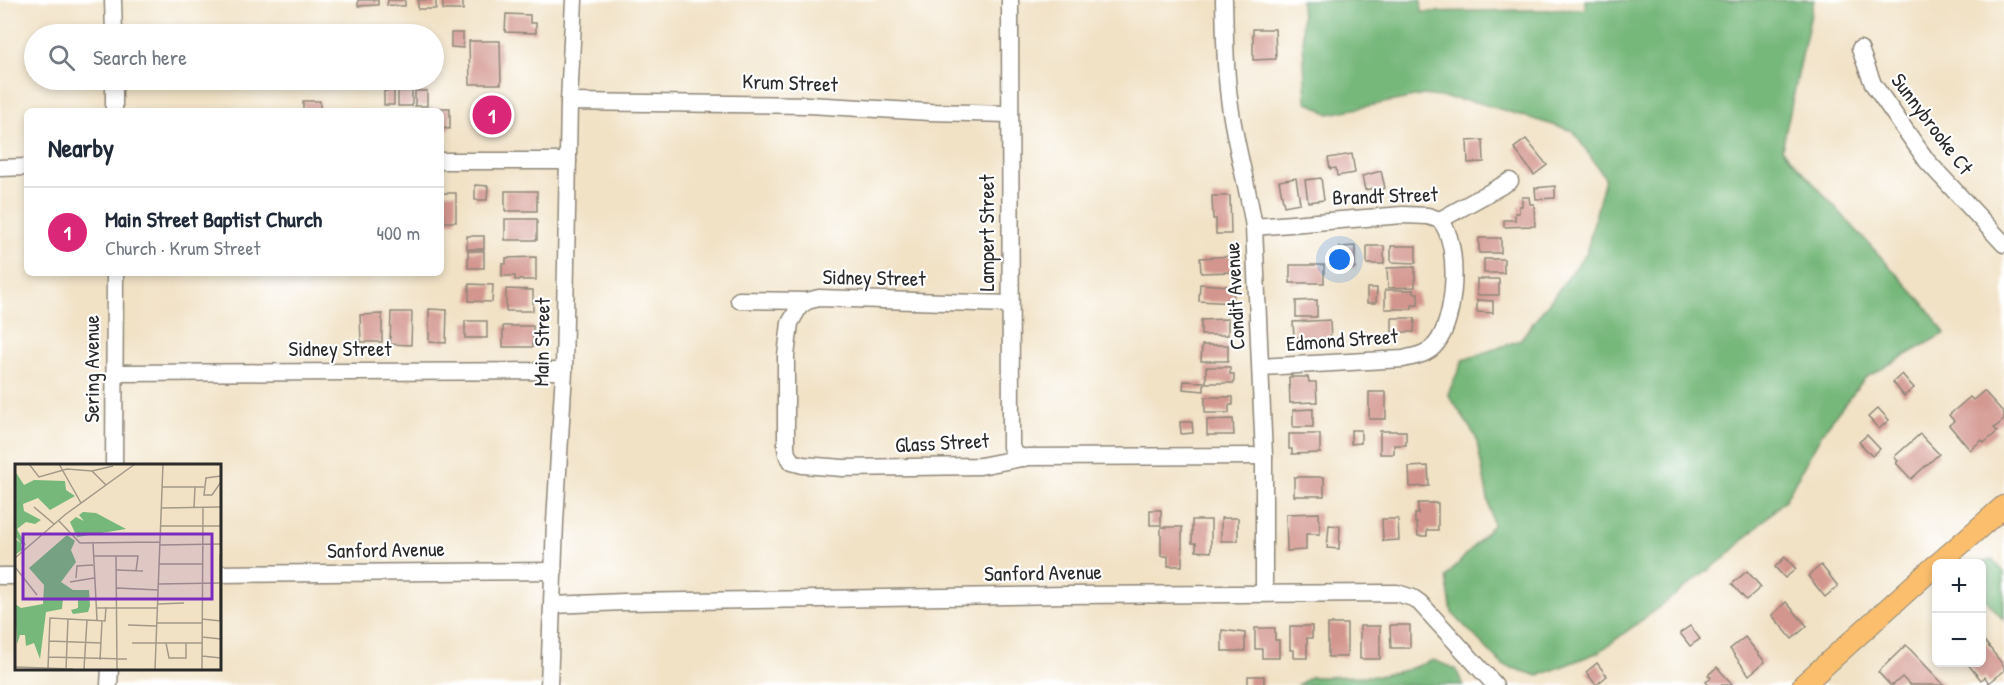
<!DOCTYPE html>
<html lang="en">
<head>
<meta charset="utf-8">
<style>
	:root { --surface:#fff; --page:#f2f2f3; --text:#1f2937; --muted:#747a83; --line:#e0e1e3; --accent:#db2777 }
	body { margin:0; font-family:"Patrick Hand",sans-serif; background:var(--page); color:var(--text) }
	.controls { position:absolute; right:18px; bottom:18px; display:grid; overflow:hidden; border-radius:9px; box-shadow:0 3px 9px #0003 }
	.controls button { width:54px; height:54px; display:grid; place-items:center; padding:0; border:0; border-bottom:2px solid var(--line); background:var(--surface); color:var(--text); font:30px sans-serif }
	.you { position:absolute; left:1340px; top:260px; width:21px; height:21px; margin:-15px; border:4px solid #fff; border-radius:50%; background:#1a73e8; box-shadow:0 0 0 9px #1a73e833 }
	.badge { display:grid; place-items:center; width:39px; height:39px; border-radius:50%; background:var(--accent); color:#fff; font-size:20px; font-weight:700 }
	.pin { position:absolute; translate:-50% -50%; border:3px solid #fff; box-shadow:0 2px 6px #0006 }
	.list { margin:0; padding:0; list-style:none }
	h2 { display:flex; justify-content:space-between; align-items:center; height:78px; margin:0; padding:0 24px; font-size:26px }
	h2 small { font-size:20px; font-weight:400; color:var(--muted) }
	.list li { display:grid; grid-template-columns:39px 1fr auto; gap:18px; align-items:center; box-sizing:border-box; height:90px; padding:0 24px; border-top:2px solid var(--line) }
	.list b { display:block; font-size:22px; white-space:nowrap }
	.list p { margin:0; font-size:20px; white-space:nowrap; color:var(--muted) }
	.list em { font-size:20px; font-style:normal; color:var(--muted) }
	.icon { flex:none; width:33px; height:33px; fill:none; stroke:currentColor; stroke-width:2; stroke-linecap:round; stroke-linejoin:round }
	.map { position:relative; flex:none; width:2004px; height:685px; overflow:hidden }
	.search { position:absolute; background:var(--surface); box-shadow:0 3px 9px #0003; left:24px; top:24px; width:420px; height:66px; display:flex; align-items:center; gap:15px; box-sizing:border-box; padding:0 21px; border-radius:33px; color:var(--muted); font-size:22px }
	.panel { position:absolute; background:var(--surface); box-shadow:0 3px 9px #0003; left:24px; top:108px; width:420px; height:168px; border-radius:9px }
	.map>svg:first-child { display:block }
	.forest { fill:#76b77a; stroke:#507152; stroke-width:1.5 }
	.building { fill:#d3968e }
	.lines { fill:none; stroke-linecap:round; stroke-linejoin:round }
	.minor-casing { stroke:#8e8678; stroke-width:19 }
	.major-casing { stroke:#8e8678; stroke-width:23 }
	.minor { stroke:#fff; stroke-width:16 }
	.major { stroke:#fabe6d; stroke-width:21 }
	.labels { text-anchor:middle; stroke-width:4.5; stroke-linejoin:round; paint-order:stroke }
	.street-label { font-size:21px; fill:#2b2b2b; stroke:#fff }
	.inset-road { fill:none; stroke:#a29988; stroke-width:1.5 }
	.view { fill:#7b2cbf; fill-opacity:0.15; stroke:#7b2cbf; stroke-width:3 }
	.inset-edge { fill:none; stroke:#2b2b2b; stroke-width:3 }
</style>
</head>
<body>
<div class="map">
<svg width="2004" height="685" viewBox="0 0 2004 685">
	<rect width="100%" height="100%" fill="#fff"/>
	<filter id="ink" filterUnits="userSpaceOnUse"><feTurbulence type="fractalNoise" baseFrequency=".0167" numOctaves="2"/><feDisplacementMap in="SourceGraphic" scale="12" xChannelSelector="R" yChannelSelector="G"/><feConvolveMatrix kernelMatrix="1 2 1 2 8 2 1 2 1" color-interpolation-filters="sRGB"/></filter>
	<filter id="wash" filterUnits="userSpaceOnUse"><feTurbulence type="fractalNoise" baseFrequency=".008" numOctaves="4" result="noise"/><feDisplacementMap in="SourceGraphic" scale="24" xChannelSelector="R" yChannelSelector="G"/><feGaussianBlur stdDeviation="1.35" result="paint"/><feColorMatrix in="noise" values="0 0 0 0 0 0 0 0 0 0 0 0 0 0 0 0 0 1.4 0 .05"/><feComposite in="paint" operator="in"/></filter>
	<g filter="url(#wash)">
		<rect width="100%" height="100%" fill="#f1e2c6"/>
		<g class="forest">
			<polygon points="1301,0 1421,0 1422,12 1585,9 1585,0 1814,0 1782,149 1924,304 1945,333 1865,378 1824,430 1785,500 1726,557 1599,652 1538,676 1503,665 1452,613 1446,577 1493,525 1476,437 1448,394 1463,360 1520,340 1586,254 1605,178 1573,131 1476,102 1424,95 1329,114 1306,101"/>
			<polygon points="1992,559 2004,572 2004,621 1982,595 1982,564 1973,563"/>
			<polygon points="1433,660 1456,669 1463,685 1298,685 1310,677 1378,676 1406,670"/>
		</g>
		<g id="blocks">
			<g class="building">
				<polygon points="358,0 378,0 378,5 358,6"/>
				<polygon points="388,0 405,0 405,6 387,5"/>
				<rect x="418" y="0" width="18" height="9"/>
				<rect x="443" y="0" width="20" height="10"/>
				<polygon points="506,14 530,15 530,23 536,23 536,33 505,32"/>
				<polygon points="1253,29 1275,29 1276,59 1253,60"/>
				<polygon points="451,33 463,33 463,48 451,47"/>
				<polygon points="469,41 500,41 501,84 470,84"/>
				<rect x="384" y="91" width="10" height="14"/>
				<rect x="398" y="91" width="14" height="15"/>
				<rect x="415" y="91" width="12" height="15"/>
				<rect x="303" y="101" width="17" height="10"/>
				<polygon points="429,108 450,108 450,129 441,128 441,111 429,111"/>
				<polygon points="1526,139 1547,165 1534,175 1514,148"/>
				<polygon points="1483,140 1484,162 1468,163 1467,141"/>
				<polygon points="1352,154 1355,173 1337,176 1336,168 1330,169 1328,158"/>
				<polygon points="1381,171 1385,188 1374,191 1374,188 1365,190 1362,176"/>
				<polygon points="1296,178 1300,203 1284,206 1279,181"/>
				<polygon points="1321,178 1324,200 1308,202 1305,180"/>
				<polygon points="475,185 488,186 487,200 475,200"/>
				<polygon points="1555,186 1555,198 1536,199 1535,188"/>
				<rect x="505" y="191" width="32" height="20"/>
				<polygon points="441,193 456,193 456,222 444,222 444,217 441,217"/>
				<polygon points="1212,196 1230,196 1231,234 1216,234 1216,219 1213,219"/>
				<polygon points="1522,197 1529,197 1530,204 1534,204 1535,226 1504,227 1504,220 1515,220 1515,213 1519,213 1519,206 1522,206"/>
				<rect x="505" y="219" width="32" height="21"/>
				<rect x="467" y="236" width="17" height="13"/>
				<rect x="1479" y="238" width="22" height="15"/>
				<polygon points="1355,246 1355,268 1340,269 1340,247"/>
				<rect x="1367" y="246" width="17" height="18"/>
				<polygon points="1391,246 1416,246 1416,263 1391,262"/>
				<rect x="468" y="251" width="16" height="17"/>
				<polygon points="1232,256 1233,272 1201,273 1200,258"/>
				<polygon points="536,257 536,280 515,280 515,276 502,276 502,264 506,264 506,258"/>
				<rect x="1484" y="259" width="20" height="14"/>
				<rect x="1290" y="265" width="34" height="18"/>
				<polygon points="1415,267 1415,287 1388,288 1387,268"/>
				<rect x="1477" y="279" width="22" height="16"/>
				<polygon points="469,284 493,285 492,302 469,301"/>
				<polygon points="1200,284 1230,286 1230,293 1234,293 1233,303 1199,301"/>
				<polygon points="1367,288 1377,288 1376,303 1367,303"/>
				<polygon points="506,289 533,290 533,311 506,311"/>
				<polygon points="1385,290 1413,290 1413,293 1418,293 1418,305 1412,305 1412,309 1385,309"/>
				<polygon points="1317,300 1317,317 1296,317 1296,301"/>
				<polygon points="1477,300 1493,301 1493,313 1477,312"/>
				<polygon points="429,309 447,310 446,343 429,342"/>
				<polygon points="391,312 412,312 411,345 390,344"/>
				<polygon points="382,314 382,342 361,342 360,315"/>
				<polygon points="1392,318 1415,318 1414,332 1392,332"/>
				<polygon points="1228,319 1228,335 1201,335 1201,320"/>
				<polygon points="1330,320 1331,342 1302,343 1302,337 1294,337 1293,322"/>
				<rect x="465" y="321" width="22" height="17"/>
				<rect x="503" y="326" width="30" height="21"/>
				<polygon points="1202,345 1228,345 1228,361 1201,361"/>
				<polygon points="1206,367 1230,367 1230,374 1234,374 1234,383 1206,383"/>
				<polygon points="1902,374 1914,388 1904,396 1893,382"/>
				<polygon points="1289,377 1308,377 1309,382 1316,382 1317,402 1290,403"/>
				<polygon points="1184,381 1204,382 1204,391 1183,389"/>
				<polygon points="1984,391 2004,413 2004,420 1994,428 1997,432 1984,443 1982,440 1970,450 1949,425 1954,421 1949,415 1970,397 1973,400"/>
				<rect x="1369" y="392" width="17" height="27"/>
				<polygon points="1205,397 1233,397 1233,405 1229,405 1229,413 1205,413"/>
				<polygon points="1878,408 1889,420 1879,429 1868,417"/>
				<polygon points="1313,409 1313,427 1293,427 1293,410"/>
				<polygon points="1233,419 1234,435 1207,435 1207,420"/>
				<polygon points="1180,422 1192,422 1193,433 1181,434"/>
				<polygon points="1351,430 1361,430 1361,443 1351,444"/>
				<polygon points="1380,431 1406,431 1406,445 1394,445 1394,454 1380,454"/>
				<polygon points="1289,434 1320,434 1320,453 1292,454 1292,449 1289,449"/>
				<polygon points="1920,434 1939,454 1911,479 1896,463 1898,461 1894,457"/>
				<polygon points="1867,435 1880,449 1872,456 1859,442"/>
				<polygon points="1428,466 1429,486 1410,487 1409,467"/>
				<rect x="1294" y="477" width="30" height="19"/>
				<polygon points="1418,503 1438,503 1438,530 1427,530 1427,536 1418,536 1417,523 1415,523 1415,514 1418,514"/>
				<rect x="1150" y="510" width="11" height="15"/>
				<polygon points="1319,513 1320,534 1306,534 1306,550 1287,551 1286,514"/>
				<rect x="1221" y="518" width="17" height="23"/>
				<polygon points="1382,519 1398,519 1399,540 1383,541"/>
				<polygon points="1192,520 1211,520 1211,552 1196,551 1196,543 1192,543"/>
				<polygon points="1329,525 1340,526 1339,549 1327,548"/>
				<polygon points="1161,527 1182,527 1182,566 1168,566 1168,556 1161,556"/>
				<polygon points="1785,557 1796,569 1785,578 1775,567"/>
				<polygon points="1821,565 1838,586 1825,597 1808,576"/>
				<polygon points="1747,571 1761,587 1746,600 1732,584"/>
				<polygon points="1786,602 1807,626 1792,639 1772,615"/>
				<rect x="1328" y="624" width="19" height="33"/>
				<polygon points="1390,625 1410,625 1410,648 1391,648"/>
				<polygon points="1290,626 1312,626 1312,638 1307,638 1307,658 1294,658 1294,650 1290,650"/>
				<rect x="1360" y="626" width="20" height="33"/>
				<polygon points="1690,626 1700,639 1690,646 1680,633"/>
				<polygon points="1255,628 1275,628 1275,640 1279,640 1279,658 1262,658 1262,649 1255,649"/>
				<polygon points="1222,630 1245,633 1245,651 1222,651"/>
				<polygon points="1745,637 1765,662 1749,675 1730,649"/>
				<polygon points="1982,638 2004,666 2004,671 1989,683 1985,677 1981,680 1966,662 1982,662"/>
				<polygon points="1906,645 1944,685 1910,685 1902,677 1893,685 1890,685 1878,672"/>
				<polygon points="1597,663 1607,676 1596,685 1586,672"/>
				<polygon points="1717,667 1733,685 1709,685 1706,682 1711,677 1708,675"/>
				<rect x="1248" y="676" width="16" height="9"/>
			</g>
		</g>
	</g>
	<g filter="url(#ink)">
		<use href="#blocks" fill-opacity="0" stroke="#8e8678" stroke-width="1.5"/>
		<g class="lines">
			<g class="minor-casing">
				<g id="minor">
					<polyline points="113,0 114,34"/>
					<polyline points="1010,0 1011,434 1011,447 1015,454 1024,458"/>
					<path d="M1224,0c1,38 1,75 7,112 6,39 17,76 23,115l10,229v137"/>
					<polyline points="1860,49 1873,84 1927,161 2004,244"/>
					<polyline points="114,80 114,111"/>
					<polyline points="569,102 809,105 930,112 1009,114"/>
					<polyline points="441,161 568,161"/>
					<polyline points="0,168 27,167"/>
					<polyline points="1254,227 1403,215 1428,216 1440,220 1510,181"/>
					<polyline points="739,300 807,301 819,298 1009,304"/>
					<polyline points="807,301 799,307 790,323 786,356 786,448 787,454 792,462 803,465 843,468 980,466 1027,457 1264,456"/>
					<path d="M1261,367l142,-8c13,-3 25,-5 33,-15 20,-24 25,-101 4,-124"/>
					<polyline points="115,373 564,371"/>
					<polyline points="114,466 115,273"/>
					<polyline points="219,574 554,571"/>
					<polyline points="0,576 16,576"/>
					<polyline points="553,605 624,602 1065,595 1397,593 1413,598 1420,603 1495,685"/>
					<polyline points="109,685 110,668"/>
					<polyline points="549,685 555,522 564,371 569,102 574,0"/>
				</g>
			</g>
			<g class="major-casing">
				<g id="major">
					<polyline points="1938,564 2004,506"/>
					<polyline points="1803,685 1936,565"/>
				</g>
			</g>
			<use href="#minor" class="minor"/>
			<use href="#major" class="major"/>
		</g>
	</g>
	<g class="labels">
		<g class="street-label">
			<text transform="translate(790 83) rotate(2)" y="7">Krum Street</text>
			<text transform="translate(1932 124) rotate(53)" y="7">Sunnybrooke Ct</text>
			<text transform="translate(1385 196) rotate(-2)" y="7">Brandt Street</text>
			<text transform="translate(987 233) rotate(-90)" y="7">Lampert Street</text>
			<text transform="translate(874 278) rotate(1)" y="7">Sidney Street</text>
			<text transform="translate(1235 296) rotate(-93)" y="7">Condit Avenue</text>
			<text transform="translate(1342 340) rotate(-4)" y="7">Edmond Street</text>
			<text transform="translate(542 342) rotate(-89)" y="7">Main Street</text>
			<text x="340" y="356">Sidney Street</text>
			<text transform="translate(92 369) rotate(-90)" y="7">Sering Avenue</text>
			<text transform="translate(942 443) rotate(-3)" y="7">Glass Street</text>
			<text transform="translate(386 550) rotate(-1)" y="7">Sanford Avenue</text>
			<text transform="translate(1043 573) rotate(-1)" y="7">Sanford Avenue</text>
		</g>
	</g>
	<g transform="translate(15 464)">
		<rect width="206" height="206" fill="#f1e2c6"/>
		<path d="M0,7l9,14 10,-5 31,1 1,9 9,6 -25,14 -12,-12 -15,6 1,7 17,9 -6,4 -9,-2 -9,7 9,16 -5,-1 1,6 -7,5v-16l6,4 -6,-7zM68,48l13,1 30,16 -49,8 -7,-15 6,-5 8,4 -5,-6zM52,71l8,6 -4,9 5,12 -15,20 12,8h16l1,16 -2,6 -15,2 -2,-4 7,-2v-10h-15l-1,11 -16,3 -6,47 -6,-16 -8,3 -1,-11h-5l-3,9 -2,-40 6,4 22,-4 1,-19 -15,-17z" fill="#76b77a"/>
		<path class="inset-road" d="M14,0l10,13 28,-8 25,2 21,-5M44,0l22,39M77,7l14,14M206,12l-15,2 -2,17h8l9,-13M147,23h42M19,43l20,17M147,44l59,-1M179,44l1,-21M44,57l21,22 80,-1M146,62h60M78,79l4,77M145,81l61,-1M205,90v67M78,92h45l-2,15M101,92l1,113M0,94l51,-44 69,-50M144,100h43M0,103l22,28M102,106l26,1M61,114l1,-12 16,-1M55,118l24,-4M144,120l62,-1M102,124l41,2M143,140l26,-1M82,144h61M187,155l19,2M142,159h45M113,161l29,1M187,173l19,2M34,177l52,2M117,179h70M151,179l3,15h17v-15M187,192l19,2M33,193l79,2M85,196l2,-39M0,203l58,2M33,204l2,-50 55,3 1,-14M51,205l2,-50M69,205l3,-49M140,205l8,-205M187,205l1,-161"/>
		<path class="view" d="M8,70h189v65h-189z"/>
		<rect width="206" height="206" class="inset-edge"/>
	</g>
</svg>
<div class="controls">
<button>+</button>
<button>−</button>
</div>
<div class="you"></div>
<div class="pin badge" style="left:492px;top:115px">1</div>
<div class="search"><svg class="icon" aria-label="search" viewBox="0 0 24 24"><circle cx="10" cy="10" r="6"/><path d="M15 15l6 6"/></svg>Search here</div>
<section class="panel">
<h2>Nearby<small></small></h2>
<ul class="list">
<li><span class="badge">1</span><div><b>Main Street Baptist Church</b><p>Church · Krum Street</p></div><em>400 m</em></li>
</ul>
</section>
</div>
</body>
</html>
